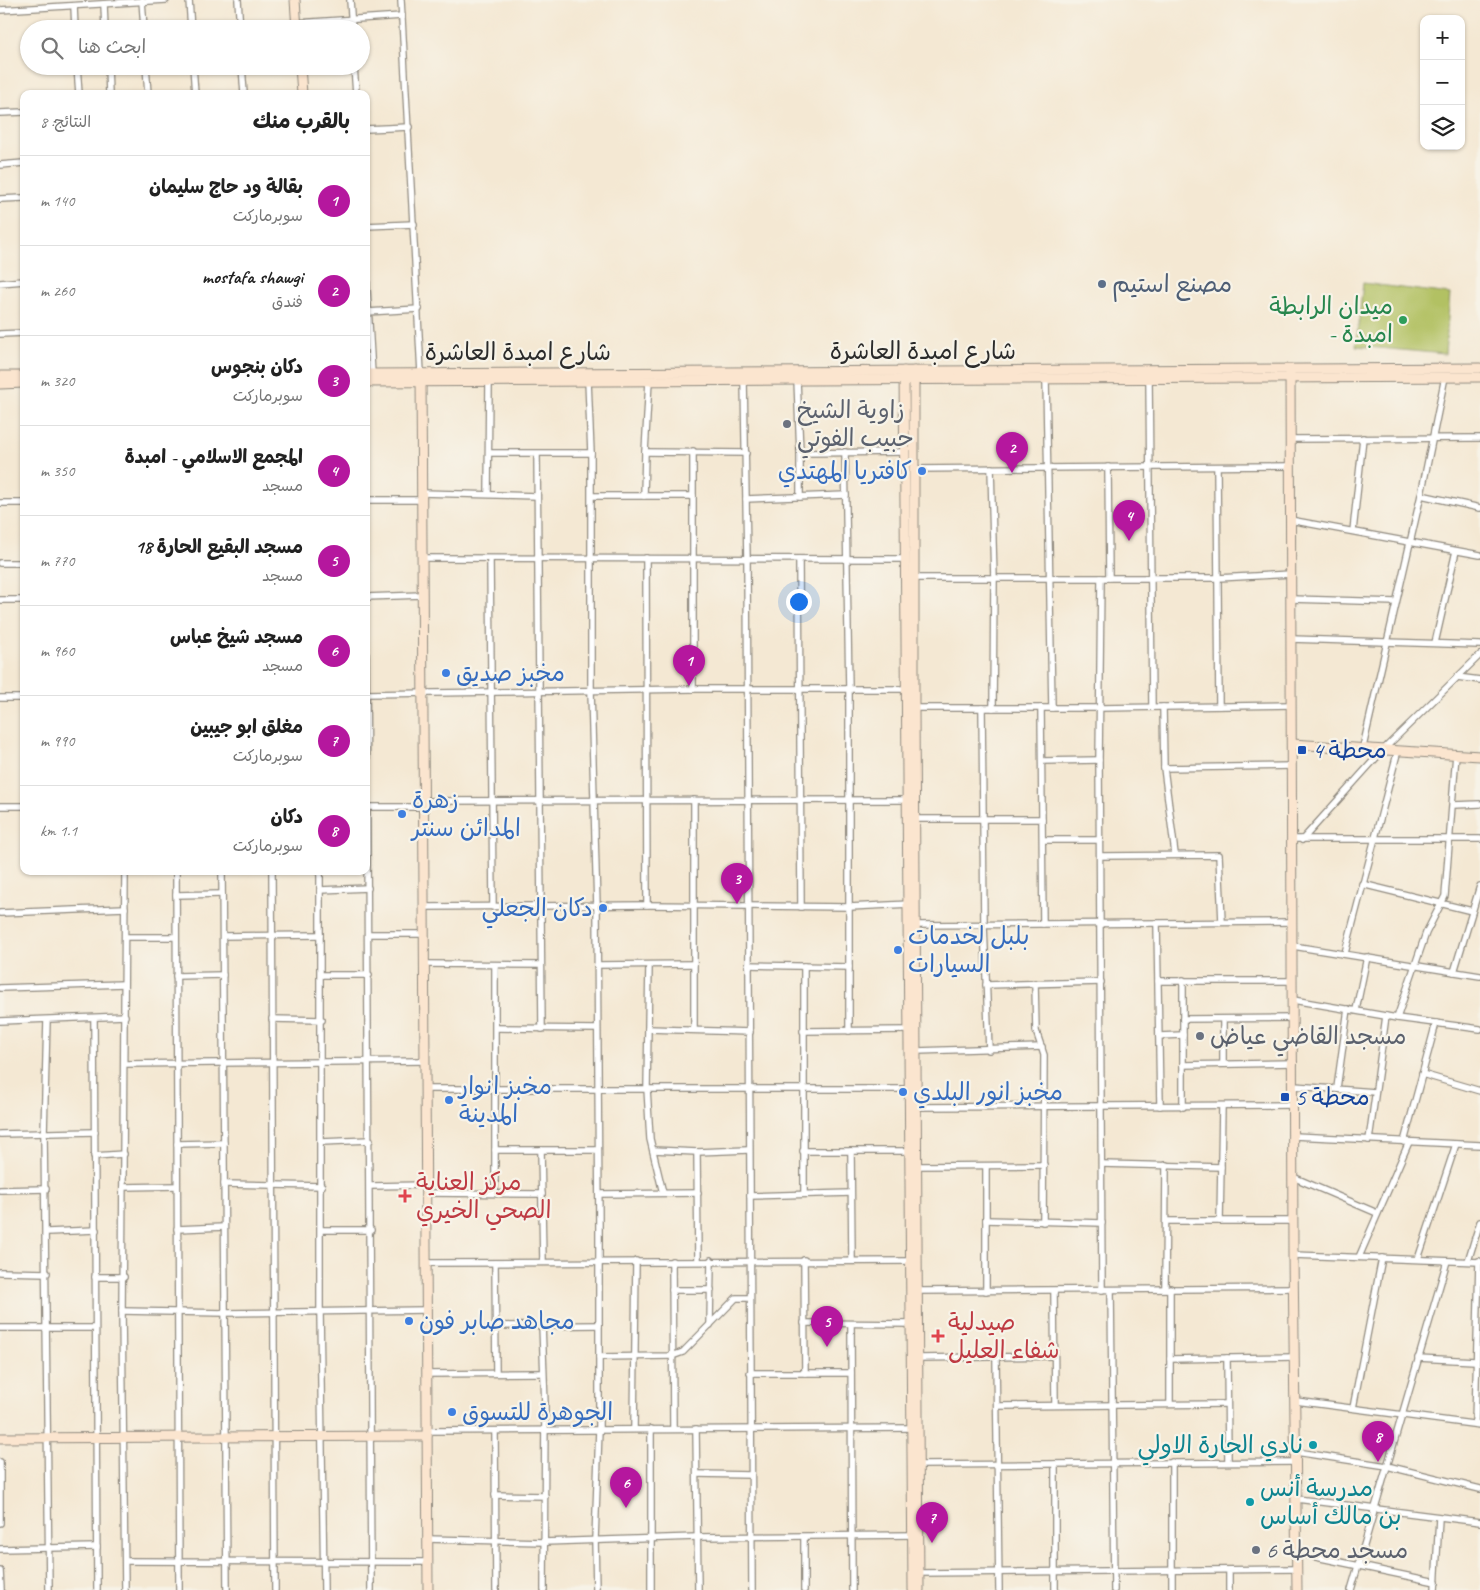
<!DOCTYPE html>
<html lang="ar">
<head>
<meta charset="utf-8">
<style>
	:root { --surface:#fff; --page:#f6f6f6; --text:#222; --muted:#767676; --line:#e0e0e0; --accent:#b5179e }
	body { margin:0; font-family:Caveat,"Playpen Sans Arabic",sans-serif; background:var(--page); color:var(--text); direction:rtl }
	.controls { position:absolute; right:15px; top:15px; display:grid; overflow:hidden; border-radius:10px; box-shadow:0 1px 4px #0004 }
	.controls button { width:45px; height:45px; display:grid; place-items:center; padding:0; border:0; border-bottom:1px solid var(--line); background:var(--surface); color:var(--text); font:25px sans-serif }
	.you { position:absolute; left:798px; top:601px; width:18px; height:18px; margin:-12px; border:4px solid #fff; border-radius:50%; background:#1a73e8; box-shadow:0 0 0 8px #1a73e833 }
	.badge { display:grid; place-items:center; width:32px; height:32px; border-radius:50%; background:var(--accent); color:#fff; font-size:16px; font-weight:700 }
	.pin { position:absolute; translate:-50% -41px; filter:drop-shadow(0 1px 2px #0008) }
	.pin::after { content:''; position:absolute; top:26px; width:18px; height:15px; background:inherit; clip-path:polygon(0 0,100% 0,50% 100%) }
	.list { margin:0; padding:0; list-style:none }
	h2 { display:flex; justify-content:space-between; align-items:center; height:65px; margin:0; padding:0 20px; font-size:21px }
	h2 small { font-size:16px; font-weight:400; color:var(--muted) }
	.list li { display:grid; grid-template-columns:32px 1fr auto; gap:15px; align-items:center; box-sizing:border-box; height:90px; padding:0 20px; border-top:1px solid var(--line) }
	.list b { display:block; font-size:19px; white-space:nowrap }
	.list p { margin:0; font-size:16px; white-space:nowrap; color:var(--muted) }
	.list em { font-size:16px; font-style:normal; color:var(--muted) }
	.icon { flex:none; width:28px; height:28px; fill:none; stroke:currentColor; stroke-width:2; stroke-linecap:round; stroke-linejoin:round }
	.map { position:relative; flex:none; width:1480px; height:1590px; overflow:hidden; direction:ltr }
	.search { position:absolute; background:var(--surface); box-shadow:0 1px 4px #0004; left:20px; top:20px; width:350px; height:55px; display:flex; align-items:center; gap:12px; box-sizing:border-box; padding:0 18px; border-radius:28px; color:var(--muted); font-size:19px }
	.panel { position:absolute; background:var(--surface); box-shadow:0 1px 4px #0004; left:20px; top:90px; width:350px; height:785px; border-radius:10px; direction:rtl }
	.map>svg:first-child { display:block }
	.green { fill:#b2c164; stroke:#6e7648 }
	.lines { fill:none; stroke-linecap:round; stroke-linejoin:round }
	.street-casing { stroke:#908a7f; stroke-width:8 }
	.secondary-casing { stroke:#908a7f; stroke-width:11 }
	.street { stroke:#fff; stroke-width:5.5 }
	.secondary { stroke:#fbe5cf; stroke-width:9 }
	.service-dot { fill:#5c6f8a; stroke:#f7f3e8; stroke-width:2 }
	.leisure-dot { fill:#2e9e5b; stroke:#f7f3e8; stroke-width:2 }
	.worship-dot { fill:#6b7280; stroke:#f7f3e8; stroke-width:2 }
	.shop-dot { fill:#3f7fe0; stroke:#f7f3e8; stroke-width:2 }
	.transit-dot { fill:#1a4fb4; stroke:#f7f3e8; stroke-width:2 }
	.health-dot { fill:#e0444e; stroke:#f7f3e8; stroke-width:2 }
	.culture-dot { fill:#0f9aa8; stroke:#f7f3e8; stroke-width:2 }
	.labels { text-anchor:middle; stroke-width:4.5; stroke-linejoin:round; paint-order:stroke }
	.service-label { font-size:24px; fill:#4e5e75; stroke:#f7f3e8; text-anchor:start }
	.leisure-label { font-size:24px; fill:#27864d; stroke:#f7f3e8; text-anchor:end }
	.street-label { font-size:24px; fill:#2b2b2b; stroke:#f7f3e8 }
	.worship-label { font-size:24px; fill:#5b616d; stroke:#f7f3e8; text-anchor:start }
	.shop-label { font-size:24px; fill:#366cbe; stroke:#f7f3e8; text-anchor:start }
	.transit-label { font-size:24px; fill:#164399; stroke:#f7f3e8; text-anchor:start }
	.health-label { font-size:24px; fill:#be3a42; stroke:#f7f3e8; text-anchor:start }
	.culture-label { font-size:24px; fill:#0d838f; stroke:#f7f3e8; text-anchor:end }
</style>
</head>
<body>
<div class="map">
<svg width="1480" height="1590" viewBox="0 0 1480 1590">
	<rect width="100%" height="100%" fill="#f7f3e8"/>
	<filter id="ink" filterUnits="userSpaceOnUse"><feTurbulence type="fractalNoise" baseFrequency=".02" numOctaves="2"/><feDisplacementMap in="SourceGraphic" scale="10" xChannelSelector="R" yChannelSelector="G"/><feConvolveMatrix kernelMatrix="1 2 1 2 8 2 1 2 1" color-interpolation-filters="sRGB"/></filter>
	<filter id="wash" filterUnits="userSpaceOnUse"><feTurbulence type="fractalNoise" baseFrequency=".0096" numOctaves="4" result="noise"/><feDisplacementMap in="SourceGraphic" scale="20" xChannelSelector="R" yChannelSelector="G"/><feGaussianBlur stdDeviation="1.12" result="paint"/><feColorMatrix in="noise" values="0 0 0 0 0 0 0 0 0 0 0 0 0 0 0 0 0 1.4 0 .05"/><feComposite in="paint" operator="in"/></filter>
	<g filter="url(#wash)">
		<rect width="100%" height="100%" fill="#f4e8d3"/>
		<polygon class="green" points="1363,283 1450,294 1445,354 1356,346"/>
	</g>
	<g filter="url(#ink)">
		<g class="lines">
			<g class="street-casing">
				<g id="street">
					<polyline points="142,0 144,29"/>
					<polyline points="189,0 191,29"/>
					<polyline points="238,0 240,29"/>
					<polyline points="350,0 352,29"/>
					<polyline points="401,0 421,373"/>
					<polyline points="104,4 105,29"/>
					<polyline points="74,6 75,29"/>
					<polyline points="0,10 166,0"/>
					<polyline points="297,23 402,16"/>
					<polyline points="77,66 79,94"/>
					<polyline points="108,66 109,94"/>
					<polyline points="146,66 148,94"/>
					<polyline points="193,66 195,94"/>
					<polyline points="242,66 244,94"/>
					<polyline points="354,66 356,94"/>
					<polyline points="0,113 24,112"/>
					<polyline points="366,129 409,127"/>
					<polyline points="0,165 24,163"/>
					<polyline points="0,199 24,198"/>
					<polyline points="366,226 414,224"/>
					<polyline points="366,272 372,374"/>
					<polyline points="0,283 24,281"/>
					<polyline points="367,312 419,309"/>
					<polyline points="0,334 24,333"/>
					<polyline points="1149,379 1152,707"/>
					<polyline points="744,380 747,559 752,1590"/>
					<polyline points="797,380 800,453 800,497"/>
					<polyline points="1046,380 1052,708"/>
					<polyline points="588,381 591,453 591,691 597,907 599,1229 599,1429 595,1540 596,1590"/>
					<polyline points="1290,439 1480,438"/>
					<polyline points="645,452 746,453"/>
					<polyline points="845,452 849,690 849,1031"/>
					<polyline points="490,453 591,453"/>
					<polyline points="800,453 904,452"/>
					<polyline points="537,454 542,1029"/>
					<polyline points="1108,467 1109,578"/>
					<polyline points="1217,467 1219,706"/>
					<polyline points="991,468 994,579 993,708"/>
					<polyline points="914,469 1290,466"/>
					<polyline points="421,493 537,496"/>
					<polyline points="488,494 489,381"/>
					<polyline points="1421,495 1480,508"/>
					<polyline points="592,496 693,496"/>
					<polyline points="644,496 645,452 649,381"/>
					<polyline points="746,499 846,495"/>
					<polyline points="366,500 421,500"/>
					<polyline points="0,503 24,503"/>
					<polyline points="1290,520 1480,555"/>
					<polyline points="1353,531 1363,438"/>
					<polyline points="422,558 905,559"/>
					<polyline points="646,558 647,905"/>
					<polyline points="490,559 493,907"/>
					<polyline points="799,559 801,907"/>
					<polyline points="0,563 24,563"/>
					<polyline points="914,578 1218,578 1291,574"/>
					<polyline points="1101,578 1099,760 1102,1290"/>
					<polyline points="366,597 422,595"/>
					<polyline points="1291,599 1396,602"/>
					<polyline points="0,600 24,600"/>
					<polyline points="1291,639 1480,645"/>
					<polyline points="1435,643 1456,551"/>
					<polyline points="366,655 371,1590"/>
					<polyline points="1457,677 1480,680"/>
					<polyline points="693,689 693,451"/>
					<polyline points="366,694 693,689 906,689"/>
					<polyline points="0,698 24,698"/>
					<polyline points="1163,707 1164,768 1175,854"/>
					<polyline points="911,708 1100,708 1291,705"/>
					<polyline points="982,708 984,925 989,1050"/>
					<polyline points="1041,708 1043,924"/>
					<polyline points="1363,747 1421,495 1445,377"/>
					<polyline points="1042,761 1099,760"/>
					<polyline points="1164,768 1292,766"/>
					<polyline points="424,801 908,800"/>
					<polyline points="1453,805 1480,804"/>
					<polyline points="0,806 24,806"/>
					<polyline points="366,807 424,807"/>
					<polyline points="915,819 1042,819"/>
					<polyline points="1292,839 1480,839"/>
					<polyline points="1043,840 1100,840"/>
					<polyline points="1302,840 1384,749 1480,655"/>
					<polyline points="1100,856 1219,855 1222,922"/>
					<polyline points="125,871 122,1311 125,1590"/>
					<polyline points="176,871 179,1590"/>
					<polyline points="222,871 227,1590"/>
					<polyline points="272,871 275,1590"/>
					<polyline points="320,871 320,1312 324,1590"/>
					<polyline points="1362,884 1472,911"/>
					<polyline points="320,890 368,888"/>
					<polyline points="176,895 222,894"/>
					<polyline points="425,907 647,905 849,907 910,904"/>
					<polyline points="0,913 125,908"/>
					<polyline points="1157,924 1160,1106"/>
					<polyline points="915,925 1292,922"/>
					<polyline points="368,934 425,934"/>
					<polyline points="223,936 320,935"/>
					<polyline points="125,937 176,937"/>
					<polyline points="1293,946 1480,976"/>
					<polyline points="1345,953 1398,750"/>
					<polyline points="425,964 541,965"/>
					<polyline points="597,965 694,964"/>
					<polyline points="649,965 647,1088 650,1139 663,1193"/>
					<polyline points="748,965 849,967"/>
					<polyline points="804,966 804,1193"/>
					<polyline points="1454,972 1480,886"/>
					<polyline points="321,975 369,975"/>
					<polyline points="176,976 223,975"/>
					<polyline points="1183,980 1183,1107"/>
					<polyline points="1158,981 1293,981"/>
					<polyline points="1035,983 1036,1031 1044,1055 1043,1222"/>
					<polyline points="986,985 1101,982"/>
					<polyline points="0,988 124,984"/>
					<polyline points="1293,1000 1397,1018 1480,1029"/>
					<polyline points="1356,1010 1367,957"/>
					<polyline points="94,1018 97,1590"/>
					<polyline points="1397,1018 1426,933 1445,896 1456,754"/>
					<polyline points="272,1019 322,1020"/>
					<polyline points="1183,1019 1293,1018"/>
					<polyline points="47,1020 44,1133 49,1590"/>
					<polyline points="0,1021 125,1016"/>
					<polyline points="496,1028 597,1029"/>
					<polyline points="648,1029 750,1032"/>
					<polyline points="694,1030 694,800"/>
					<polyline points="803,1031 909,1030"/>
					<polyline points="1159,1036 1183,1035"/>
					<polyline points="917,1051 1042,1047"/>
					<polyline points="124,1064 425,1061"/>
					<polyline points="1223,1064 1223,1019"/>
					<polyline points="1183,1065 1294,1063"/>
					<polyline points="1422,1074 1480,1091"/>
					<polyline points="1294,1086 1375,1092"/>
					<polyline points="1337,1088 1348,1009"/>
					<polyline points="426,1089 911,1089"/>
					<polyline points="913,1107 1294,1105"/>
					<polyline points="0,1134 95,1132"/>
					<polyline points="1294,1136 1480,1145"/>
					<polyline points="1369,1140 1386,1016"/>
					<polyline points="321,1142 370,1140"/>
					<polyline points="1404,1142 1436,1023"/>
					<polyline points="177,1144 224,1143"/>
					<polyline points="495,1150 598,1150"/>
					<polyline points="541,1150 543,1262"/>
					<polyline points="653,1150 697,1152 748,1150"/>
					<polyline points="803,1151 910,1151"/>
					<polyline points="851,1151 852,1260"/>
					<polyline points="697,1152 698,1260"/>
					<polyline points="94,1156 124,1154"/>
					<polyline points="1102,1164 1221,1167"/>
					<polyline points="917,1166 1044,1165"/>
					<polyline points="1293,1177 1377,1213"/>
					<polyline points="224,1184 322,1186"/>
					<polyline points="371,1186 427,1185"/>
					<polyline points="124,1187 177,1186"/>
					<polyline points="0,1190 46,1189"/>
					<polyline points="426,1193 542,1194"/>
					<polyline points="495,1193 495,965"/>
					<polyline points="599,1194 698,1193"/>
					<polyline points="750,1196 851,1193"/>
					<polyline points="986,1220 1102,1223"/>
					<polyline points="1166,1221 1293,1221"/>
					<polyline points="1220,1221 1222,1106"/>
					<polyline points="177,1229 224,1227"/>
					<polyline points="322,1230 371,1230"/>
					<polyline points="47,1232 96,1230"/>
					<polyline points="1293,1255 1480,1262"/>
					<polyline points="1359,1257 1409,1142"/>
					<polyline points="1418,1259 1456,1144"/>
					<polyline points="804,1260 805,1373"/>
					<polyline points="672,1261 673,1429"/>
					<polyline points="1468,1261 1480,1222"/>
					<polyline points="427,1263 912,1261"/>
					<polyline points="495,1263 496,1373"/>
					<polyline points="0,1272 47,1273"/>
					<polyline points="95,1277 124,1277"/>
					<polyline points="1165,1288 1166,1165"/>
					<polyline points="1170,1288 1170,1404"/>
					<polyline points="672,1290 711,1290"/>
					<polyline points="1111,1290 1114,1590"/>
					<polyline points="918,1291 1294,1288"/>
					<polyline points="986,1291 986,1166"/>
					<polyline points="1054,1291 1055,1405"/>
					<polyline points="122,1311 225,1313 425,1310"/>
					<polyline points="804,1323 911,1324"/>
					<polyline points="851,1324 852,1590"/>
					<polyline points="542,1325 545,1405 544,1590"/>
					<polyline points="710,1325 711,1260"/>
					<polyline points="496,1326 599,1325"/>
					<polyline points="0,1328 95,1328"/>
					<polyline points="599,1357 672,1356 683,1352 736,1298 750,1298"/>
					<polyline points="919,1358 1054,1356"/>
					<polyline points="996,1358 999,1590"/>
					<polyline points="1227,1358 1228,1462"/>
					<polyline points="1418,1358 1475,1361"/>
					<polyline points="1170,1359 1295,1357"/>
					<polyline points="750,1373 851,1373"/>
					<polyline points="427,1374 542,1373"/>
					<polyline points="1296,1401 1480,1425"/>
					<polyline points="998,1406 1227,1404"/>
					<polyline points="1353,1408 1382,1258"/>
					<polyline points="1475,1424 1479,1261"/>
					<polyline points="634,1429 636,1261"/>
					<polyline points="696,1429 698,1590"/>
					<polyline points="427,1431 915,1428"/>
					<polyline points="495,1431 496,1590"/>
					<polyline points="1296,1452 1387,1466 1480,1489"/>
					<polyline points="0,1462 0,1523"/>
					<polyline points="1055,1464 1055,1590"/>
					<polyline points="919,1465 1297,1462"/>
					<polyline points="697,1474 751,1475"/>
					<polyline points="495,1495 545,1496"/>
					<polyline points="1297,1499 1480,1522"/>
					<polyline points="804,1537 804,1590"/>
					<polyline points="427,1539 544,1542 697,1537 915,1535"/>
					<polyline points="0,1549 97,1547"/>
					<polyline points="1297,1553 1436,1582"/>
					<polyline points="125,1561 427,1562"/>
					<polyline points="1229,1570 1229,1590"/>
					<polyline points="0,1571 1,1590"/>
					<polyline points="919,1573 1298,1569"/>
					<polyline points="651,1590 651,1429"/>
					<polyline points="1172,1590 1172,1462"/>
					<polyline points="1351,1590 1447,1261"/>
					<polyline points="1435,1590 1439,1518"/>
				</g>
			</g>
			<g class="secondary-casing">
				<g id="secondary">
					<polyline points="295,0 297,29"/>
					<polyline points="300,66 302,94"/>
					<polyline points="1290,370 1293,1255 1297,1590"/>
					<polyline points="904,371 913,1590"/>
					<polyline points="914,371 914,708 919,1590"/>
					<polyline points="421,373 428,1590"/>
					<polyline points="366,374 1480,368"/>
					<polyline points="0,376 24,376"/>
					<polyline points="366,382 1480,377"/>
					<polyline points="0,384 24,383"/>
					<polyline points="1292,744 1480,756"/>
					<polyline points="0,1438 427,1436"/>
				</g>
			</g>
			<use href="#street" class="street"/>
			<use href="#secondary" class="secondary"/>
		</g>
	</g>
	<circle class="service-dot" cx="1102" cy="284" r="5"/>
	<circle class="leisure-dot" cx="1403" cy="320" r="5"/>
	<g class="worship-dot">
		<circle cx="787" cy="424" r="5"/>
		<circle cx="1200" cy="1036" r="5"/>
		<circle cx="1256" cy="1550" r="5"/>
	</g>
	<g class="shop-dot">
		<circle cx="922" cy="471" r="5"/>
		<circle cx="446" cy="673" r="5"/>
		<circle cx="402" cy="814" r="5"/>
		<circle cx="603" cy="908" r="5"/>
		<circle cx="898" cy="950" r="5"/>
		<circle cx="903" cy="1092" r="5"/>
		<circle cx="449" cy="1100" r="5"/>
		<circle cx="409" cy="1321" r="5"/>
		<circle cx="452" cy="1412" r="5"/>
	</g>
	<g class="transit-dot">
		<rect x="1297" y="745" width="10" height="10" rx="2.5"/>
		<rect x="1280" y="1092" width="10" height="10" rx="2.5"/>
	</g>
	<g class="health-dot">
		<path d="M402.5 1188.5h5v5h5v5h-5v5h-5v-5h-5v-5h5z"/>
		<path d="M935.5 1328.5h5v5h5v5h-5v5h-5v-5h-5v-5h5z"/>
	</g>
	<g class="culture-dot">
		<circle cx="1313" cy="1445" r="5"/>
		<circle cx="1250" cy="1502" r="5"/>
	</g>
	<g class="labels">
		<g class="service-label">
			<text x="1112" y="292">مصنع استيم</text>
		</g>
		<g class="leisure-label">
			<text x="1393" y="314">ميدان الرابطة<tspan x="1393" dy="28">- امبدة</tspan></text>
		</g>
		<g class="street-label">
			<text x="923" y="359">شارع امبدة العاشرة</text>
			<text x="518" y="360">شارع امبدة العاشرة</text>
		</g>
		<g class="worship-label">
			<text x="797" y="418">زاوية الشيخ<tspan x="797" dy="28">حبيب الفوتي</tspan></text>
			<text x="1210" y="1044">مسجد القاضي عياض</text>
			<text x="1266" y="1558">مسجد محطة 6</text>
		</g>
		<g class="shop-label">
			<text x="912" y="479" text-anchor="end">كافتريا المهتدي</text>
			<text x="456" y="681">مخبز صديق</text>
			<text x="412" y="808">زهرة<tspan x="412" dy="28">المدائن سنتر</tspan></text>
			<text x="593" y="916" text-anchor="end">دكان الجعلي</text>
			<text x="908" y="944">بلبل لخدمات<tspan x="908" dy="28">السيارات</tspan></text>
			<text x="459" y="1094">مخبز انوار<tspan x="459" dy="28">المدينة</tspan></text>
			<text x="913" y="1100">مخبز انور البلدي</text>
			<text x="419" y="1329">مجاهد صابر فون</text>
			<text x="462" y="1420">الجوهرة للتسوق</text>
		</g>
		<g class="transit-label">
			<text x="1312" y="758">محطة 4</text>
			<text x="1295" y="1105">محطة 5</text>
		</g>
		<g class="health-label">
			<text x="416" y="1190">مركز العناية<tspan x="416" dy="28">الصحي الخيري</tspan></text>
			<text x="948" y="1330">صيدلية<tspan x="948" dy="28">شفاء العليل</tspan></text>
		</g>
		<g class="culture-label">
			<text x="1303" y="1453">نادي الحارة الاولي</text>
			<text x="1260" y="1496" text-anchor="start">مدرسة أنس<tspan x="1260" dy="28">بن مالك أساس</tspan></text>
		</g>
	</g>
</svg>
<div class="controls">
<button>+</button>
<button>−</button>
<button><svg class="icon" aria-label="layers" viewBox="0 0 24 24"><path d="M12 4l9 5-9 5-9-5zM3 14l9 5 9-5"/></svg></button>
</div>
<div class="you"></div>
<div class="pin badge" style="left:689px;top:686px">1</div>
<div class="pin badge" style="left:1012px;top:473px">2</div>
<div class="pin badge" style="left:737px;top:904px">3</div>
<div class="pin badge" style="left:1129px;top:541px">4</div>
<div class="pin badge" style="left:827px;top:1347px">5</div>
<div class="pin badge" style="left:626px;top:1508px">6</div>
<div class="pin badge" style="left:932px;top:1543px">7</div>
<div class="pin badge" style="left:1378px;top:1462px">8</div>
<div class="search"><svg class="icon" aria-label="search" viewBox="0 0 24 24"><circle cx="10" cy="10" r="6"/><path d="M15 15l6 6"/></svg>ابحث هنا</div>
<section class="panel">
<h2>بالقرب منك<small>النتائج: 8</small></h2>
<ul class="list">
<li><span class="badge">1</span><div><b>بقالة ود حاج سليمان</b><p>سوبرماركت</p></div><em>140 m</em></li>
<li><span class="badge">2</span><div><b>mostafa shawgi</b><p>فندق</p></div><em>260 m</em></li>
<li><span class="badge">3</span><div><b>دكان بنجوس</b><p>سوبرماركت</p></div><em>320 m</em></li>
<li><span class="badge">4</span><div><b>المجمع الاسلامي - امبدة</b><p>مسجد</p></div><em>350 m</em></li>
<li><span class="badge">5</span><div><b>مسجد البقيع الحارة 18</b><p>مسجد</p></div><em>770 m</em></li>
<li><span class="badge">6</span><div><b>مسجد شيخ عباس</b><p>مسجد</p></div><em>960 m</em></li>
<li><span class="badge">7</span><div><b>مغلق ابو جيبين</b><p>سوبرماركت</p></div><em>990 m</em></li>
<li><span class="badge">8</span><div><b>دكان</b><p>سوبرماركت</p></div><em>1.1 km</em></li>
</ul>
</section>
</div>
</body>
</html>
